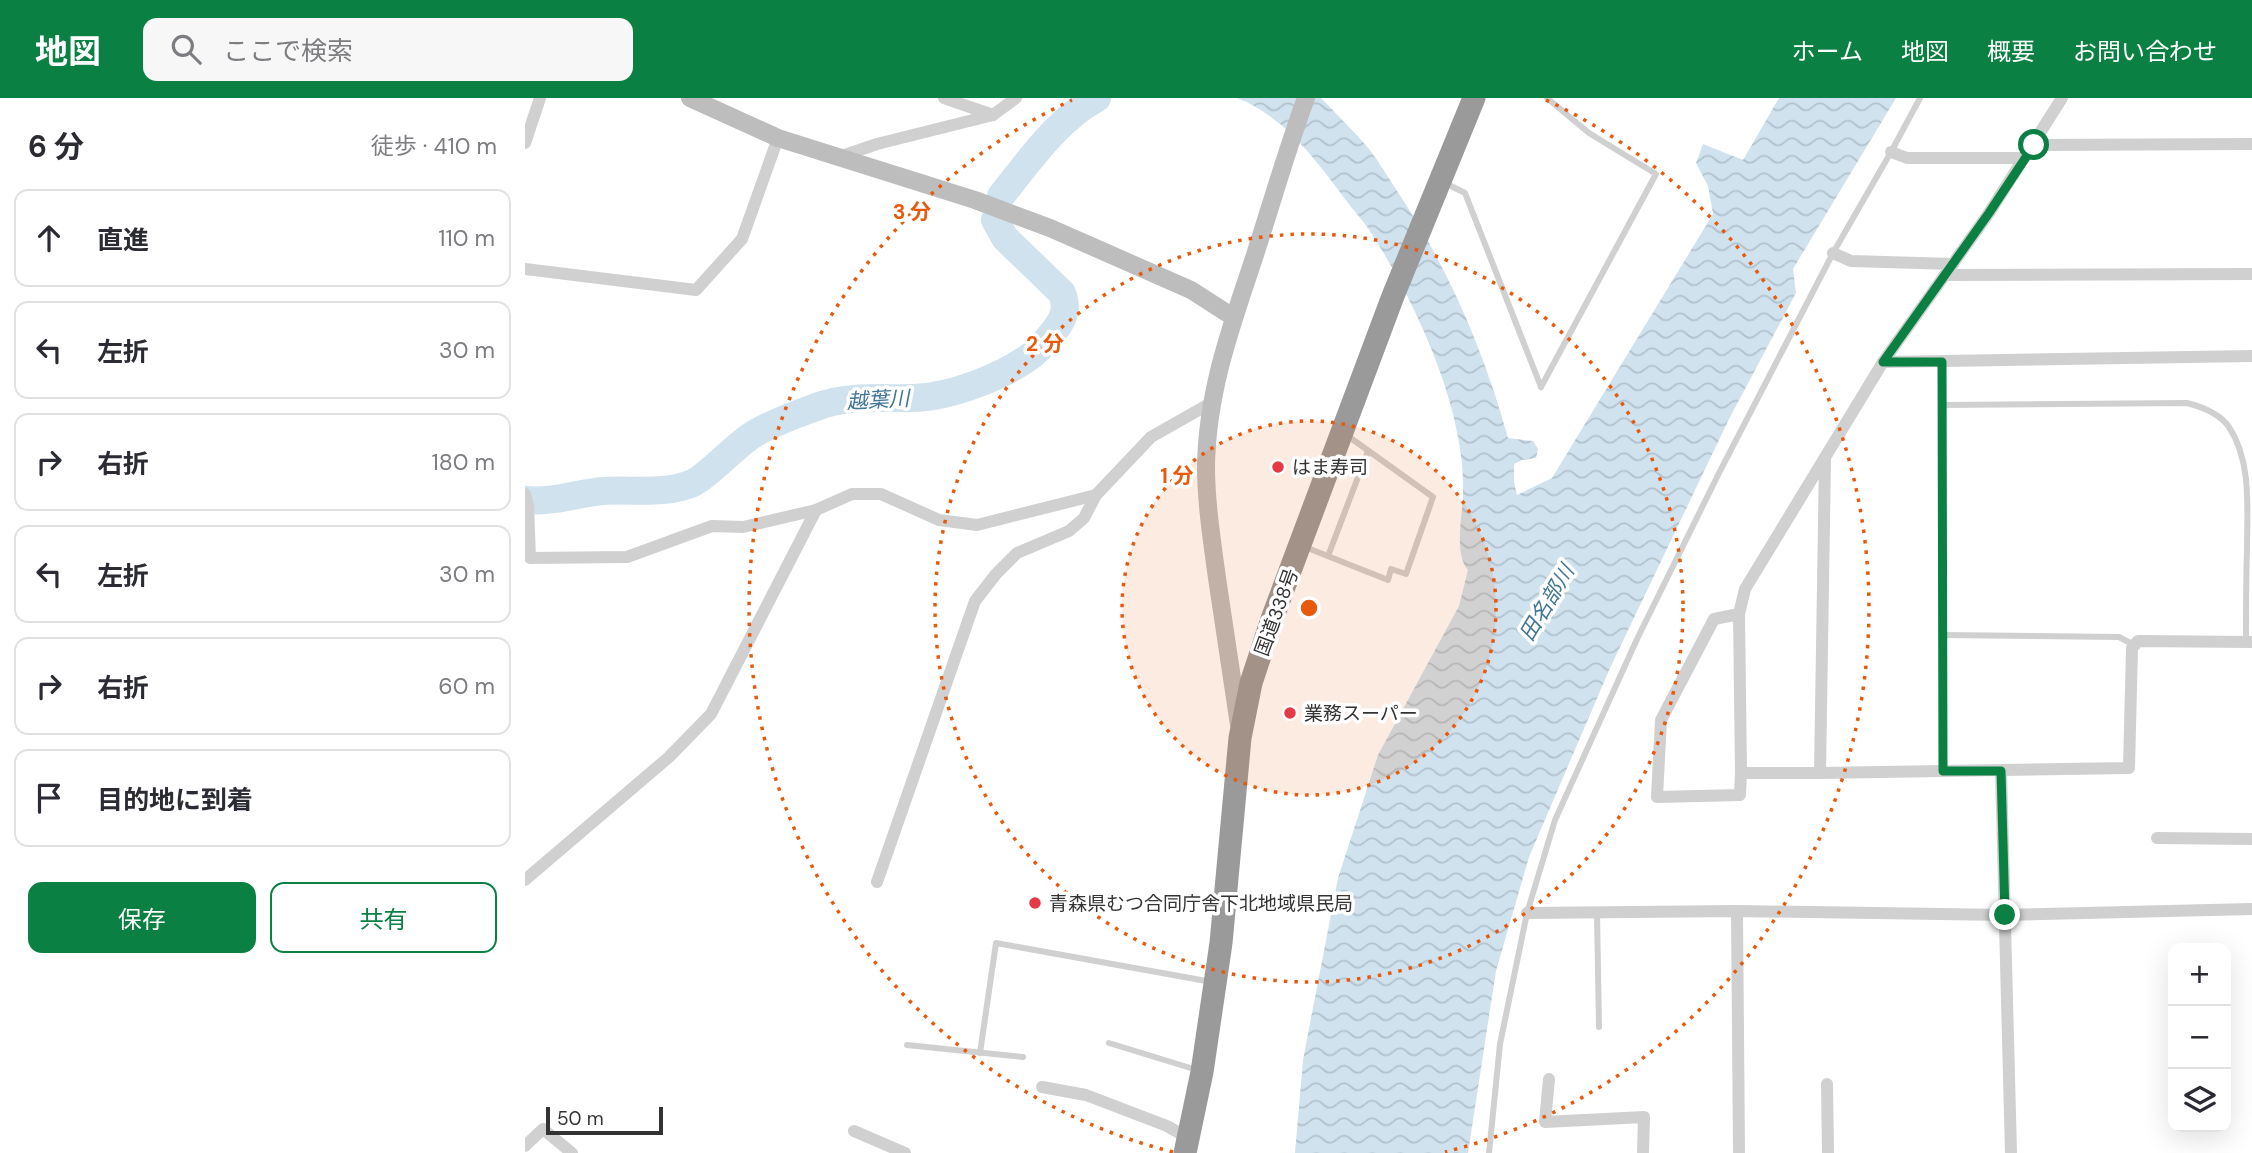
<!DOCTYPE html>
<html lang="ja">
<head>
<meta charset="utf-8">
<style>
	:root { --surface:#fff; --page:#f7f7f7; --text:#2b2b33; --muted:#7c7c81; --line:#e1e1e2; --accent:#0b8043 }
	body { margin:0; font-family:"DM Sans","Noto Sans JP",sans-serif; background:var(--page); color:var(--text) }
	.controls { position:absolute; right:21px; bottom:21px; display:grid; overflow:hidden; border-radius:14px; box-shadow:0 7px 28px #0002 }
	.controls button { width:63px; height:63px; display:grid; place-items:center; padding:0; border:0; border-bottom:2px solid var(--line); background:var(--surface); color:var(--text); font:35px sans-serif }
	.scale { position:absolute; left:21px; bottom:18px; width:117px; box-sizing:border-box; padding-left:7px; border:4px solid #333; border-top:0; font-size:19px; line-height:24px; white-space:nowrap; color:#333; -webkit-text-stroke:5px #fff; paint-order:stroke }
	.stop { position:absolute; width:21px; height:21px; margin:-16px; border:5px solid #0b8043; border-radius:50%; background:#fff }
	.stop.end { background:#0b8043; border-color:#fff; box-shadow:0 2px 7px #0008 }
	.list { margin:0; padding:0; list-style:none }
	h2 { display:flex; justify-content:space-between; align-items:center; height:91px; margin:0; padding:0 28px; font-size:30px }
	h2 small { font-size:23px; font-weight:400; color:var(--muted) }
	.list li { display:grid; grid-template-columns:46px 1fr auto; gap:21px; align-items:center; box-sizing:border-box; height:98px; margin:0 14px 14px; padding:0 14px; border:2px solid var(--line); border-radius:14px }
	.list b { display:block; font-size:26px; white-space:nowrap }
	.list em { font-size:23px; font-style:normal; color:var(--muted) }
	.actions { display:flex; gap:14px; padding:21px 28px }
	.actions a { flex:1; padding:16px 0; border:2px solid var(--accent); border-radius:14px; text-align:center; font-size:24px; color:var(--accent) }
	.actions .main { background:var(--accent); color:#fff }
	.icon { flex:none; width:38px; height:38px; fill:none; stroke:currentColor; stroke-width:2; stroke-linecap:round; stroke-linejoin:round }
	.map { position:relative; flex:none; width:1727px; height:1055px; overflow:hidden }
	header { display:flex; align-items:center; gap:42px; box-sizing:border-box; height:98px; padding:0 35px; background:var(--accent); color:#fff }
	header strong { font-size:33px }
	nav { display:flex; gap:38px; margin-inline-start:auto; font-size:24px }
	.search { width:490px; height:63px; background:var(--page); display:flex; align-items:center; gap:18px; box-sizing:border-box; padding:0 24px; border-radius:14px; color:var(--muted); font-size:26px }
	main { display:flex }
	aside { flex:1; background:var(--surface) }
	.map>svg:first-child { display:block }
	.water { fill:url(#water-waves) }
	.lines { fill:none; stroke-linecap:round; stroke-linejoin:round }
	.river { stroke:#cfe2ee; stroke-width:28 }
	.lane { stroke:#d0d0d0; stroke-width:6 }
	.street { stroke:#d0d0d0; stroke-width:12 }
	.secondary { stroke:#bdbdbd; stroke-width:18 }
	.highway { stroke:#9a9a9a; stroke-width:23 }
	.route { stroke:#0b8043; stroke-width:9 }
	.ring { fill:none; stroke:#e8590c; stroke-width:3.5; stroke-dasharray:3.5 7 }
	.poi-dot { fill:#e63946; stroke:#fff; stroke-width:2.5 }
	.labels { text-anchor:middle; stroke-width:7; stroke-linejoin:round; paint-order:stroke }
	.poi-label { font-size:19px; fill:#333; stroke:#fff; text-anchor:start }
	.street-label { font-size:19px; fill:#333; stroke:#fff }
	.water-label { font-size:21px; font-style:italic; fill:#3f7597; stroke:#fff }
	.centre { fill:#e8590c; stroke:#fff; stroke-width:3.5 }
	.ring-label { font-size:21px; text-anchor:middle; font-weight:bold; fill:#e8590c; stroke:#fff; stroke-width:7; stroke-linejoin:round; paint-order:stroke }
</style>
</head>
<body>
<header>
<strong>地図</strong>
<div class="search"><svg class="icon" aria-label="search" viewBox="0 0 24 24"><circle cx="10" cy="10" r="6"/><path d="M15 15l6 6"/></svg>ここで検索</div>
<nav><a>ホーム</a><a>地図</a><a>概要</a><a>お問い合わせ</a></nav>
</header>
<main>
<aside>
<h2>6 分<small>徒歩 · 410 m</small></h2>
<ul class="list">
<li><svg class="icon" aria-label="ahead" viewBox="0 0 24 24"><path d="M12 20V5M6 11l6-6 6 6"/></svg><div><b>直進</b></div><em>110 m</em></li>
<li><svg class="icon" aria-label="left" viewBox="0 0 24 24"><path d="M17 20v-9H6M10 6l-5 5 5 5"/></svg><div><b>左折</b></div><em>30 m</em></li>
<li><svg class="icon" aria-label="right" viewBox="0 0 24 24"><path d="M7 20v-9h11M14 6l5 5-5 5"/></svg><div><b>右折</b></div><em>180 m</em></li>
<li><svg class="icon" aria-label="left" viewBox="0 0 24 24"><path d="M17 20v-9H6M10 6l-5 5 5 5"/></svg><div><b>左折</b></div><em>30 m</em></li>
<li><svg class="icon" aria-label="right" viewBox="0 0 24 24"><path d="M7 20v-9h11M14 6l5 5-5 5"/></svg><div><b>右折</b></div><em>60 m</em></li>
<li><svg class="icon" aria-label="arrive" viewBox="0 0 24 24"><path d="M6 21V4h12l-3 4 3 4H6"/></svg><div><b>目的地に到着</b></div></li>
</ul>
<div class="actions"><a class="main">保存</a><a>共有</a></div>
</aside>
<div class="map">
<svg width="1727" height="1055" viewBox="0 0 1727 1055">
	<defs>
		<pattern id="water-waves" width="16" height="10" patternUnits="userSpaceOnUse" patternTransform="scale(1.75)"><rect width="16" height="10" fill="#cfe2ee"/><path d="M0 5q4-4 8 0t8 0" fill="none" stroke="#b2c2cd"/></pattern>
	</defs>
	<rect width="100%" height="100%" fill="#fff"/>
	<path class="water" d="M712,0h84c16,17 33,33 48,51 11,14 20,30 30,45 50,75 85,157 109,244l25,3 5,8 -2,9 -14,2 -8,4v18l3,13 35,-17 161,-264 -5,-28 -12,-23 7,-19 40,16 36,-62h117l-103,171 3,24 -67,126 -119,249 -81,189 -33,114 -28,182h-173l8,-93 35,-182 40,-123 81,-149 9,-36c-14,-16 -6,-53 -5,-73 0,-16 0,-32 -3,-48 -10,-72 -52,-160 -92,-221 -7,-10 -16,-19 -23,-29 -30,-40 -60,-82 -108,-101z"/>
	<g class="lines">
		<g class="river">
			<path d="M476,98c28,-35 56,-76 96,-98"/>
			<path d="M0,402c27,3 52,-7 79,-9 30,-2 60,4 89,-8 16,-8 41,-36 58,-47 15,-11 49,-23 68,-30 31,-11 62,-7 95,-8 36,-1 89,-21 118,-43 7,-5 13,-13 18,-19 12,-14 19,-25 12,-43l-57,-55 -10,-18"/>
		</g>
		<g class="lane">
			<polyline points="918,84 940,95 1016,289"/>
			<polyline points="1417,264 1418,673"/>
			<polyline points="1016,289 1131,76 1064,35 1022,0"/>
			<path d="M1417,307l245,-2c16,4 32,10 42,24 23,35 18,82 18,122 -1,31 -1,62 -1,93"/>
			<polyline points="780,449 863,482 866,471 881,476 908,399 820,336"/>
			<polyline points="803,458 843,353"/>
			<polyline points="1417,537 1594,539 1609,547"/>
			<polyline points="1072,815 1074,929"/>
			<polyline points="584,945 672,972"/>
			<polyline points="382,947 498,959"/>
			<polyline points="455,955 471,845 687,884"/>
			<polyline points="964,1055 975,946 1002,815 1030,722 1113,539 1194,375 1308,155 1366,54 1395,0"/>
		</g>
		<g class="street">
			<polyline points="419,0 468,17"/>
			<polyline points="1537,0 1464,115 1358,264 1220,491 1214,516 1216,675 1295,675 1604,670 1607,550 1613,543 1727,544"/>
			<polyline points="0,45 15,0"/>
			<polyline points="1509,47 1727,46"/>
			<polyline points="1366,54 1382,60 1499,60"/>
			<polyline points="314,59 352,46 468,17 491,0"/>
			<polyline points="1308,155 1326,163 1428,166"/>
			<polyline points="0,171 171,192 217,141 253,40"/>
			<polyline points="1420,177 1727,176"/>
			<polyline points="1358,264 1727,258"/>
			<polyline points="0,396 3,407 5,460 102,459 187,428 218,429 291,412"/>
			<polyline points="1214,516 1189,521 1136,622 1132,699 1215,697 1216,675"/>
			<polyline points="1476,673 1486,1055"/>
			<polyline points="1295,675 1300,361"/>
			<polyline points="1632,740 1727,741"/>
			<polyline points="0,782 144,659 186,616 291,412 327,396 356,396 414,422 452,427 571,397"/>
			<polyline points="352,784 450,503 471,476 492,455 544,433 559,420 571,397 626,339 686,305"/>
			<polyline points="1212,813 1214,1055"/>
			<polyline points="1002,815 1212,813 1480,817 1727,811"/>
			<polyline points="1024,981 1020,1024 1119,1019 1118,1055"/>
			<polyline points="1302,986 1303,1055"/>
			<polyline points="517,989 561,997 642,1028 663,1040"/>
			<polyline points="329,1033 380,1055"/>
			<polyline points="0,1048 18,1031 47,1055"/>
		</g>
		<g class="secondary">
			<polyline points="165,0 253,40 450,102 525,130 666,192 708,219"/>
			<path d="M714,627c-7,-49 -15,-98 -22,-147 -5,-37 -11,-75 -11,-112 1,-69 22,-131 44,-196 19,-57 35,-115 56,-172"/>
		</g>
		<polyline class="highway" points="660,1055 677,974 696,845 715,640 726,585 747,521 868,198 949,0"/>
	</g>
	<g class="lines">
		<polyline class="route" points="1480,817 1476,673 1418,673 1417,264 1358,264 1464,115 1509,47"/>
	</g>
	<circle cx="784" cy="510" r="187" fill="#e8590c" fill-opacity=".12"/>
	<g class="ring">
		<circle cx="784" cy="510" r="187"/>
		<circle cx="784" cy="510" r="374"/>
		<path d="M648 1054A561 561 0 0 1 547 2M1021 2A561 561 0 0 1 920 1054"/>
	</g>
	<g class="poi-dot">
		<circle cx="753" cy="369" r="7"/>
		<circle cx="765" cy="615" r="7"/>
		<circle cx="510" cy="805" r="7"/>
	</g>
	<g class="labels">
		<g class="poi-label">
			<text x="767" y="376">はま寿司</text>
			<text x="779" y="622">業務スーパー</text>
			<text x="524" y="812">青森県むつ合同庁舎下北地域県民局</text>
		</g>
		<g class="street-label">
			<text transform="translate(751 514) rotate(-70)" y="7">国道338号</text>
		</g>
		<g class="water-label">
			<text transform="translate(353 302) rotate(-3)" y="7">越葉川</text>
			<text transform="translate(1022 505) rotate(-59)" y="7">田名部川</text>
		</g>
	</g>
	<circle cx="784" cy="510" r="10" class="centre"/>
	<g class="ring-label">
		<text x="387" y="121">3 分</text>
		<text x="520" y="253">2 分</text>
		<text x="652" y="385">1 分</text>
	</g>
</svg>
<div class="controls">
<button>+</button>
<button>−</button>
<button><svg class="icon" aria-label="layers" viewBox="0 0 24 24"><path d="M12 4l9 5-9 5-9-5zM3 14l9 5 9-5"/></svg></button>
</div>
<div class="scale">50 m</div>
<div class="stop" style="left:1509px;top:47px"></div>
<div class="stop end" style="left:1480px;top:817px"></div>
</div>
</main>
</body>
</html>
